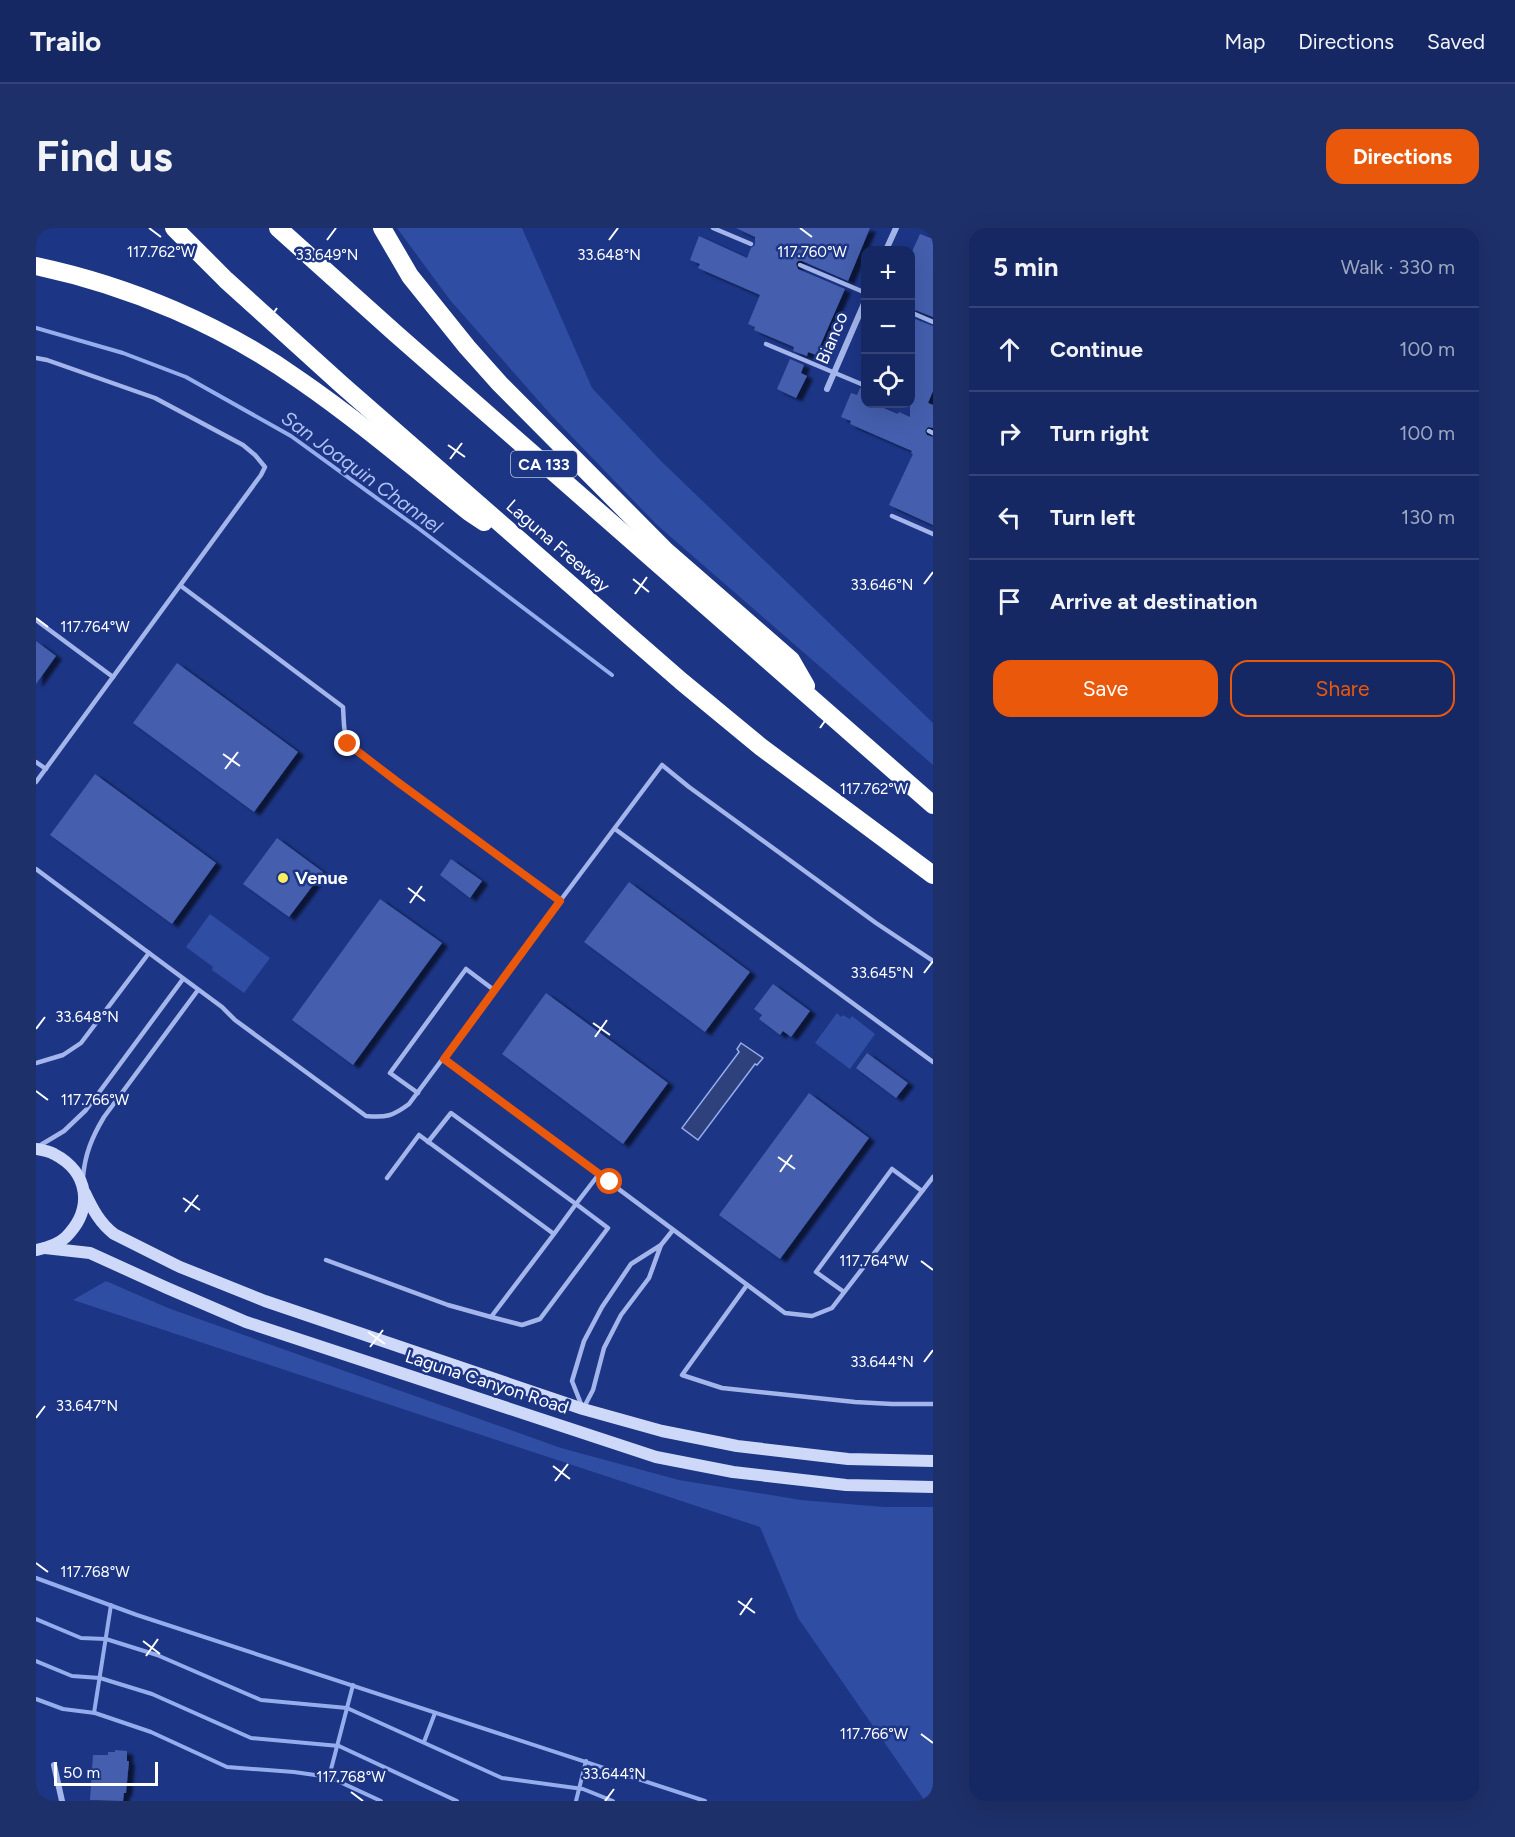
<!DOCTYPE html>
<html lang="en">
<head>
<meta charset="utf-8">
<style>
	:root { --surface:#152864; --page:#1e306a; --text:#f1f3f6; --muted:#9da6bf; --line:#344478; --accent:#ea580c }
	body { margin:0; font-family:Figtree,sans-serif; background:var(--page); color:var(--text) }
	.controls { position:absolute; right:18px; top:18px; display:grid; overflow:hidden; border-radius:12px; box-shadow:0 6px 24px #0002 }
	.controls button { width:54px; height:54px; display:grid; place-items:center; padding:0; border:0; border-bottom:2px solid var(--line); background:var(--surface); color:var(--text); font:30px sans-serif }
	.scale { position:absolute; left:18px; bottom:15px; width:104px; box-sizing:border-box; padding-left:6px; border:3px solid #fff; border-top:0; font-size:16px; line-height:21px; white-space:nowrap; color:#fff; -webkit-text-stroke:4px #1c3585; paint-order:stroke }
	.stop { position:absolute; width:18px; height:18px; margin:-14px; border:4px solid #ea580c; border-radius:50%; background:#fff }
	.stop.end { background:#ea580c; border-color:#fff; box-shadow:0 2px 6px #0008 }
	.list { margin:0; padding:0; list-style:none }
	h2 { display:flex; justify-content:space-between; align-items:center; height:78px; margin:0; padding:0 24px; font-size:26px }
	h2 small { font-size:20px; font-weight:400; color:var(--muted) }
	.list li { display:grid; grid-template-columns:39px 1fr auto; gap:18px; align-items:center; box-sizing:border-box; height:84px; padding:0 24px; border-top:2px solid var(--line) }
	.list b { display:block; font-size:22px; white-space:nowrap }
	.list em { font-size:20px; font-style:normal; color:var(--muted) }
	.actions { display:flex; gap:12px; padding:18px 24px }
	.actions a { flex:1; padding:14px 0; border:2px solid var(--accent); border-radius:18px; text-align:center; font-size:21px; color:var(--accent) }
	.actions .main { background:var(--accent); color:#fff }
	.icon { flex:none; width:33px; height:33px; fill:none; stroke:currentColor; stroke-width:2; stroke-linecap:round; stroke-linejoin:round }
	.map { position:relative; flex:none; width:897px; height:1573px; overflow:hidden; border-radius:18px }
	header { display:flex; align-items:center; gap:36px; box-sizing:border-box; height:84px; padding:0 30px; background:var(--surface); border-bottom:2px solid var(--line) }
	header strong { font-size:28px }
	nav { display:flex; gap:33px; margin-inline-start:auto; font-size:21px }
	.intro { display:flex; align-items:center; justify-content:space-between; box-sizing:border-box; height:144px; padding:0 36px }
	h1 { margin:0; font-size:42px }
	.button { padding:15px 27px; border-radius:18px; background:var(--accent); color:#fff; font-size:21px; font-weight:700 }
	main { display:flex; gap:36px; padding:0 36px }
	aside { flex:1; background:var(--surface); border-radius:18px; box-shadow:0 6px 24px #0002 }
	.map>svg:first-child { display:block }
	.green { fill:#2f4da2 }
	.water { fill:#2e417d; stroke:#96aded; stroke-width:1.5 }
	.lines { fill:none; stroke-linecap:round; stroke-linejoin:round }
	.stream { stroke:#96aded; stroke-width:4 }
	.building { fill:#445fae; filter:url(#shadow) }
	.service { stroke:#a3b5eb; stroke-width:4.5 }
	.minor { stroke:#a3b5eb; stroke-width:6 }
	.secondary { stroke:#ced8f8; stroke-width:12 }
	.motorway { stroke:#fff; stroke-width:18 }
	.route { stroke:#ea580c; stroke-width:8 }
	.ticks { fill:none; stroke:#fff; stroke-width:2 }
	.poi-dot { fill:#fbec60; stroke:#1c3585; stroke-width:2 }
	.labels { text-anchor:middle; stroke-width:5; stroke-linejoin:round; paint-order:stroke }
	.shield { fill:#1c3585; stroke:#bbc2da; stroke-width:1.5 }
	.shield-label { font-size:16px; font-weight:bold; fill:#fff }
	.street-label { font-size:18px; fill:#fff; stroke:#1c3585 }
	.poi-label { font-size:18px; font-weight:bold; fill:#fff; stroke:#1c3585; text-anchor:start }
	.water-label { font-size:20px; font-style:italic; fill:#aec0f2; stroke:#1c3585 }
	.ticks-label { font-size:15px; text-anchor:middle; fill:#fff; stroke:#1c3585; stroke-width:5; stroke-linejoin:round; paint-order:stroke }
</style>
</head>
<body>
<header>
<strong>Trailo</strong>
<nav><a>Map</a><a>Directions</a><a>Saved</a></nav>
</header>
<div class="intro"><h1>Find us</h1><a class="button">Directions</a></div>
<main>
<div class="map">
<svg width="897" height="1573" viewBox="0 0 897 1573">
	<defs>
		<filter id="shadow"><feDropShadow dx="6" dy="3.5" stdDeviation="1.5" flood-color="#0009"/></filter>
	</defs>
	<rect width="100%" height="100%" fill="#1c3585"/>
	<g class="green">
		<polygon points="361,0 486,0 556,160 625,233 897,495 897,537 620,296 515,187 414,72"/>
		<polygon points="174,686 234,730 208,765 176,742 177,739 150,719"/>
		<polygon points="801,785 805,789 807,787 814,791 816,788 839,806 814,841 779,815"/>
		<polygon points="70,1053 132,1080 525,1220 643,1252 765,1272 848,1279 897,1279 897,1573 889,1573 762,1390 724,1299 37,1072"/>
	</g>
	<polygon class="water" points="705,815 727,830 721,837 719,836 662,912 646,900 703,824 701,821"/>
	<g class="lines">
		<g class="stream">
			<polyline points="0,100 87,125 150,149 255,208 382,300 576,447"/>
			<polyline points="0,1350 101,1387 669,1573"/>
			<polyline points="0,1391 45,1410 70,1411 121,1427 225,1472 311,1480 466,1550 547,1561 577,1573"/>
			<polyline points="0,1433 36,1448 64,1450 116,1466 215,1510 303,1518 421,1573"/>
			<polyline points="0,1471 27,1481 59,1485 115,1504 191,1539 258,1544 293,1549 345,1573"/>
			<polyline points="58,1485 75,1377"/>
			<polyline points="388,1514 399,1485"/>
			<polyline points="293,1549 317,1457"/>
			<polyline points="540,1573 550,1533"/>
		</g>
	</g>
	<g class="building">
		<polygon points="700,0 834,0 812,53 766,33 762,33 760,36 762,41 809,61 780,127 772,124 771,128 757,123 758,119 718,102 719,99 712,96 724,67 662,40 664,36 654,32 663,8 711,30 715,20 719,17 719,9"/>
		<polygon points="884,6 897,11 897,89 874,80 874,28"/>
		<polygon points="874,89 897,98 897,163 892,175 897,177 897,200 892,199 889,203 891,207 897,209 897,297 853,277 877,226 875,225 876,223 814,196 815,193 805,189 815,165 821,167 824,160 830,162 830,176 838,176 862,186 863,184 874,189"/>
		<polygon points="754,131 768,137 765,145 771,148 760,170 741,161"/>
		<polygon points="0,413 20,428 0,456"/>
		<polygon points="141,435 262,524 218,584 97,495"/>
		<polygon points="59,546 180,635 136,696 14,607"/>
		<polygon points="241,610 287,644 253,689 207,656"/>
		<polygon points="415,631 446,653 434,670 404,647"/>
		<polygon points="593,654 714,744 669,804 548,714"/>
		<polygon points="344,671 406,715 317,837 256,792"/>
		<polygon points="737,756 774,783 755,809 747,803 744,807 723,791 726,787 718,781"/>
		<polygon points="510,765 632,855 587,916 466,826"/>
		<polygon points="831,825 872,855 860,870 820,840"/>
		<polygon points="773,865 833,910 744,1031 683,987"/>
		<polygon points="79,1522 91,1523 91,1533 93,1533 90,1565 88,1565 87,1573 54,1572 57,1527 72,1527 72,1524 79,1524"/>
	</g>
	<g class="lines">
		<g class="service">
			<polyline points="677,0 715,16"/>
			<polyline points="764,37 830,65"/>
			<polyline points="874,84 897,94"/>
			<polyline points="730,116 830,158"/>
			<polyline points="0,130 11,132 119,170 207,217 219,227 229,239 225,247 0,554"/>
			<polyline points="893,203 897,205"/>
			<polyline points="856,288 897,306"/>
			<polyline points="0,392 77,449"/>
			<polyline points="0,534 10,541"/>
			<polyline points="579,601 897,834"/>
			<polyline points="0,641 113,725 45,815 27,827 0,835"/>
			<polyline points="524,673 626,537 653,559 840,695 897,733"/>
			<path d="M113,725l73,54 13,13 131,96c20,2 27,0 43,-12l151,-203 -195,-143c-24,-20 -20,-21 -22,-51l-162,-121"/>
			<polyline points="408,831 749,1085 776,1088 796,1080 897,949"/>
			<polyline points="382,865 354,845 430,741 458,762"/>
			<polyline points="392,914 415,885 540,976 563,946"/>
			<polyline points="3,918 28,903 50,882 147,751"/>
			<path d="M47,949c2,-23 9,-40 21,-60l94,-127"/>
			<polyline points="351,950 383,907 518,1006 455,1089 486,1097 504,1091 572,1000 540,976 518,1006"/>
			<polygon points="625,1017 613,1050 585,1087 568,1120 557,1162 547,1181 536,1153 548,1113 566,1079 595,1036"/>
			<polyline points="625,1017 637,1002"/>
			<polyline points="290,1032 412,1077 455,1089"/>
			<polyline points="711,1057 646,1147 686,1160 819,1174 856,1176 897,1176"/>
			<polyline points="808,1064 780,1044 856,941 886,963"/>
		</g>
		<g class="minor">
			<polyline points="850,22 860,0"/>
			<polyline points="791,161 830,71"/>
			<polyline points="18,1537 26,1573"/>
		</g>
		<g class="secondary">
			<path d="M0,921c6,1 13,2 18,5 35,18 40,55 12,83 -7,7 -20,11 -30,13"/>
			<path d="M49,965c8,17 15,30 29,41l66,33 85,34 318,108 79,22 75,15 111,13 85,2"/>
			<polyline points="9,1020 54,1025 131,1060 210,1094 620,1229 697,1244 810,1257 897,1259"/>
		</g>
		<g class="motorway">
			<polyline points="138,0 190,52 306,157 645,453 725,519 897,647"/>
			<polyline points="242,0 359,105 897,577"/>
			<polyline points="346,0 374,48 431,119 464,156 630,323 755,432 770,458"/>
			<path d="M0,38c94,20 186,59 265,115 58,40 113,87 168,131l15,10"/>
		</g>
	</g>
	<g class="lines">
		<polyline class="route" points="312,516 363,555 524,673 408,831 574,954"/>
	</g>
	<path class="ticks" d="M113,0l12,9M764,0l12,9M291,12l9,-12M573,12l9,-12M227,83l17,12M229,97l12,-17M412,217l17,12M414,231l12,-16M597,351l16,13M888,356l9,-12M599,366l12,-17M0,390l12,9M781,486l17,12M784,500l12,-17M187,526l17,12M189,541l13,-17M885,561l12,8M372,660l17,13M374,675l12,-17M888,745l9,-12M557,795l17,12M0,801l9,-12M559,809l12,-17M0,863l12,9M742,929l17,12M744,944l12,-17M147,970l17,12M149,984l13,-17M885,1033l12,9M332,1104l17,12M334,1119l13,-17M888,1134l9,-12M0,1190l9,-12M517,1238l17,13M519,1253l13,-17M0,1335l12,9M702,1373l17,12M704,1387l12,-17M107,1413l17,13M110,1428l12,-17M885,1506l12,9M315,1564l12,9M569,1573l9,-12"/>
	<circle class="poi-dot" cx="247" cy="650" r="6"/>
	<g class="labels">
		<rect class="shield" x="475" y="223" width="66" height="26" rx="4.5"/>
		<g class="shield-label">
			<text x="508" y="242">CA 133</text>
		</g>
		<g class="street-label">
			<text transform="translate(796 110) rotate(-67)" y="6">Bianco</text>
			<text transform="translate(522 318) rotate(41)" y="6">Laguna Freeway</text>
			<text transform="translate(451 1154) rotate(18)" y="6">Laguna Canyon Road</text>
		</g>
		<g class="poi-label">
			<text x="259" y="656">Venue</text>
		</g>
		<g class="water-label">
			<text transform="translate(326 244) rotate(36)" y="7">San Joaquin Channel</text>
		</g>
	</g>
	<g class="ticks-label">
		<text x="125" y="29">117.762°W</text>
		<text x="776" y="29">117.760°W</text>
		<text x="291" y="32">33.649°N</text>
		<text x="573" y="32">33.648°N</text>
		<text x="846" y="362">33.646°N</text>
		<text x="59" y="404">117.764°W</text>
		<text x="838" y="566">117.762°W</text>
		<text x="846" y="750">33.645°N</text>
		<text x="51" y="794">33.648°N</text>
		<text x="59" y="877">117.766°W</text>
		<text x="838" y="1038">117.764°W</text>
		<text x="846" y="1139">33.644°N</text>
		<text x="51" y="1183">33.647°N</text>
		<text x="59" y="1349">117.768°W</text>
		<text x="838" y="1511">117.766°W</text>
		<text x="578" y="1551">33.644°N</text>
		<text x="315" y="1554">117.768°W</text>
	</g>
</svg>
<div class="controls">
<button>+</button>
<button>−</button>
<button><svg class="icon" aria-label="locate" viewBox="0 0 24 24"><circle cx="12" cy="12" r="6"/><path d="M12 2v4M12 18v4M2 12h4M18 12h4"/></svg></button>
</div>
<div class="scale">50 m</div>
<div class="stop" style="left:574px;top:954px"></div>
<div class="stop end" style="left:312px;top:516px"></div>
</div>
<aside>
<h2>5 min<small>Walk · 330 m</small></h2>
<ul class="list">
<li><svg class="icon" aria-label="ahead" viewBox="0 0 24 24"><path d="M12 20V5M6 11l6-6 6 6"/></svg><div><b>Continue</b></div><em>100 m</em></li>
<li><svg class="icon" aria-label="right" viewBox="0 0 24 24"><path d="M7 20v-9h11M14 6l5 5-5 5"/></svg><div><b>Turn right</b></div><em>100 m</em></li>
<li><svg class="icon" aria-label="left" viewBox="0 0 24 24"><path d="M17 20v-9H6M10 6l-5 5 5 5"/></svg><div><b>Turn left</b></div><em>130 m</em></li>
<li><svg class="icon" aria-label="arrive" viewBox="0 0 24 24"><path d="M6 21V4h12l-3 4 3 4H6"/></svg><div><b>Arrive at destination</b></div></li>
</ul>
<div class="actions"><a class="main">Save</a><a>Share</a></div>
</aside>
</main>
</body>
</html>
